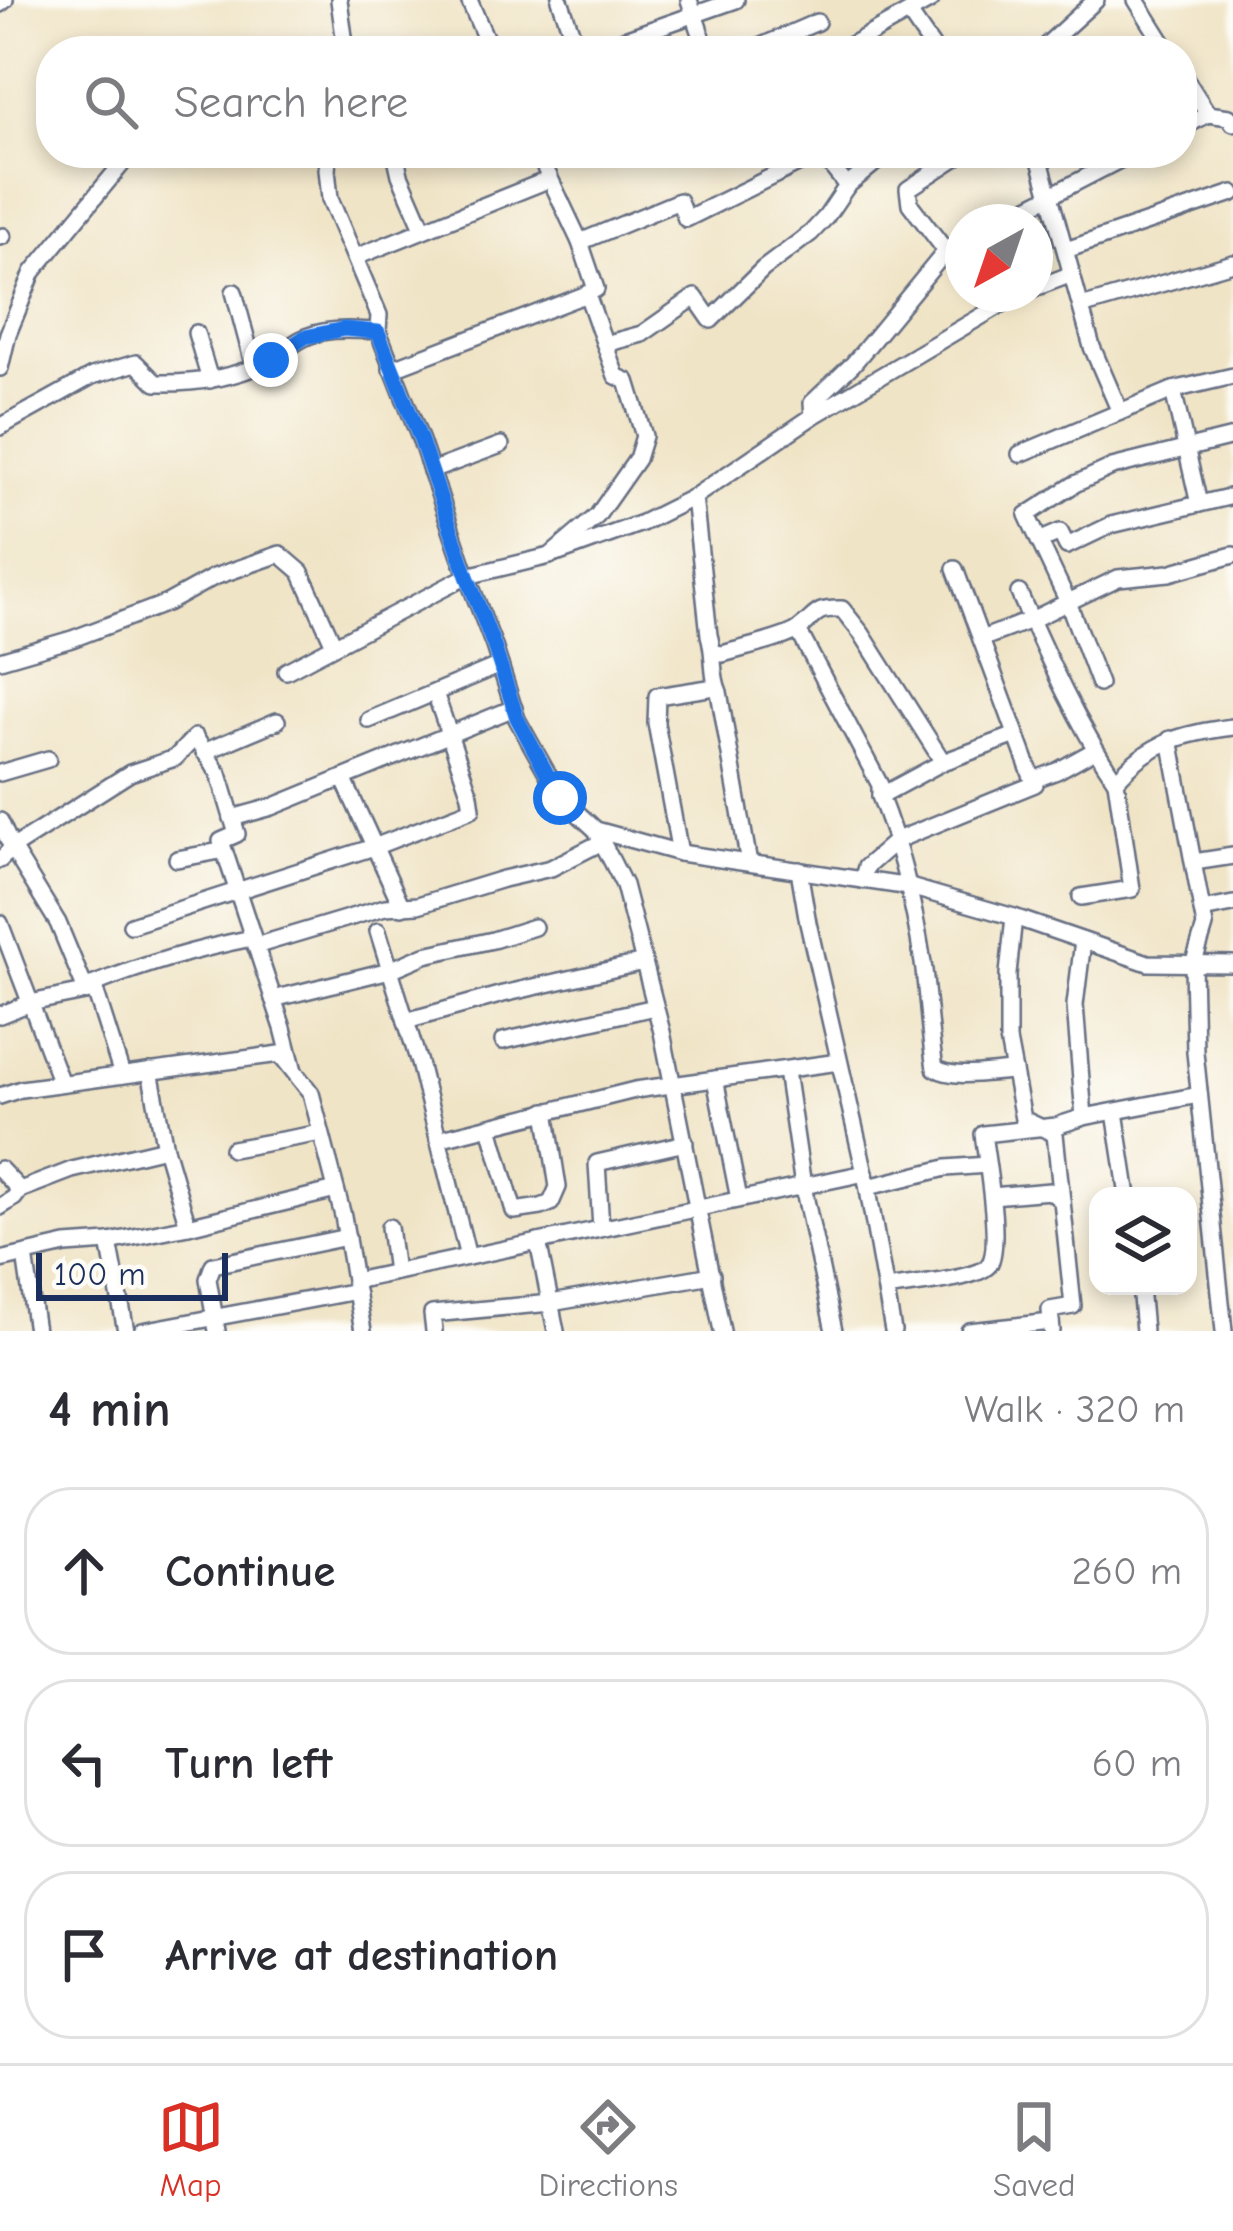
<!DOCTYPE html>
<html lang="en">
<head>
<meta charset="utf-8">
<style>
	:root { --surface:#fff; --page:#f7f7f7; --text:#2b2b33; --muted:#7c7c81; --line:#e1e1e2; --accent:#d93025 }
	body { margin:0; font-family:"Comic Neue",sans-serif; background:var(--page); color:var(--text) }
	.controls { position:absolute; right:36px; bottom:36px; display:grid; overflow:hidden; border-radius:24px; box-shadow:0 6px 18px #0003 }
	.controls button { width:108px; height:108px; display:grid; place-items:center; padding:0; border:0; border-bottom:3px solid var(--line); background:var(--surface); color:var(--text); font:60px sans-serif }
	.compass { position:absolute; left:945px; top:204px; width:108px; height:108px; border-radius:50%; background:var(--surface); box-shadow:0 6px 18px #0003; rotate:220deg }
	.scale { position:absolute; left:36px; bottom:30px; width:192px; box-sizing:border-box; padding-left:12px; border:6px solid #1b2f5e; border-top:0; font-size:33px; line-height:42px; white-space:nowrap; color:#1b2f5e; -webkit-text-stroke:9px #fdfcf7; paint-order:stroke }
	.stop { position:absolute; width:36px; height:36px; margin:-27px; border:9px solid #1a73e8; border-radius:50%; background:#fff }
	.stop.end { background:#1a73e8; border-color:#fff; box-shadow:0 3px 12px #0008 }
	.list { margin:0; padding:0; list-style:none }
	h2 { display:flex; justify-content:space-between; align-items:center; height:156px; margin:0; padding:0 48px; font-size:51px }
	h2 small { font-size:39px; font-weight:400; color:var(--muted) }
	.list li { display:grid; grid-template-columns:78px 1fr auto; gap:36px; align-items:center; box-sizing:border-box; height:168px; margin:0 24px 24px; padding:0 24px; border:3px solid var(--line); border-radius:48px }
	.list b { display:block; font-size:45px; white-space:nowrap }
	.list em { font-size:39px; font-style:normal; color:var(--muted) }
	.icon { flex:none; width:66px; height:66px; fill:none; stroke:currentColor; stroke-width:2; stroke-linecap:round; stroke-linejoin:round }
	.map { position:relative; flex:none; width:1233px; height:1331px; overflow:hidden }
	.search { position:absolute; background:var(--surface); box-shadow:0 6px 18px #0003; left:36px; right:36px; top:36px; height:132px; display:flex; align-items:center; gap:30px; box-sizing:border-box; padding:0 42px; border-radius:48px; color:var(--muted); font-size:45px }
	.sheet { height:732px; background:var(--surface) }
	nav { display:flex; justify-content:space-around; align-items:center; box-sizing:border-box; height:168px; border-top:3px solid var(--line); background:var(--surface); font-size:33px; color:var(--muted) }
	nav a { display:grid; justify-items:center; gap:6px }
	nav .on { color:var(--accent) }
	.map>svg:first-child { display:block }
	.lines { fill:none; stroke-linecap:round; stroke-linejoin:round }
	.minor-casing { stroke:#666e82; stroke-width:20 }
	.minor { stroke:#fff; stroke-width:15 }
	.route { stroke:#1a73e8; stroke-width:15 }
</style>
</head>
<body>
<div class="map">
<svg width="1233" height="1331" viewBox="0 0 1233 1331">
	<rect width="100%" height="100%" fill="#fdfcf7"/>
	<filter id="ink" filterUnits="userSpaceOnUse"><feTurbulence type="fractalNoise" baseFrequency=".00833" numOctaves="2"/><feDisplacementMap in="SourceGraphic" scale="24" xChannelSelector="R" yChannelSelector="G"/><feConvolveMatrix kernelMatrix="1 2 1 2 8 2 1 2 1" color-interpolation-filters="sRGB"/></filter>
	<filter id="wash" filterUnits="userSpaceOnUse"><feTurbulence type="fractalNoise" baseFrequency=".004" numOctaves="4" result="noise"/><feDisplacementMap in="SourceGraphic" scale="48" xChannelSelector="R" yChannelSelector="G"/><feGaussianBlur stdDeviation="2.7" result="paint"/><feColorMatrix in="noise" values="0 0 0 0 0 0 0 0 0 0 0 0 0 0 0 0 0 1.4 0 .05"/><feComposite in="paint" operator="in"/></filter>
	<g filter="url(#wash)">
		<rect width="100%" height="100%" fill="#f0e4c6"/>
	</g>
	<g filter="url(#ink)">
		<g class="lines">
			<g class="minor-casing">
				<g id="minor">
					<polyline points="339,0 346,51"/>
					<polyline points="469,0 491,51"/>
					<polyline points="560,0 578,51"/>
					<polyline points="689,0 707,51"/>
					<polyline points="1136,0 1168,51"/>
					<polyline points="0,4 5,0"/>
					<polyline points="909,13 935,51"/>
					<polyline points="590,51 736,0"/>
					<polyline points="750,51 817,22"/>
					<polyline points="840,51 931,0"/>
					<polyline points="1040,51 1096,0"/>
					<polyline points="1182,73 1208,114 1229,117 1233,123"/>
					<polyline points="1182,128 1208,114"/>
					<polyline points="329,153 327,169 330,199 379,315 378,331"/>
					<polyline points="395,153 400,175 423,228"/>
					<polyline points="821,153 847,186"/>
					<polyline points="999,222 1133,153"/>
					<polyline points="0,237 3,236"/>
					<polyline points="580,242 679,201 686,219 820,153"/>
					<polyline points="963,242 946,251 853,364 812,403 813,416 1019,294"/>
					<polyline points="1066,250 1233,193"/>
					<polyline points="946,251 910,204 908,189 963,153"/>
					<polyline points="356,257 550,179"/>
					<polyline points="1035,288 1072,274"/>
					<polyline points="234,292 254,367"/>
					<polyline points="1081,307 1233,263"/>
					<polyline points="196,333 210,380"/>
					<polyline points="605,344 642,334 695,297 711,320 763,269 811,233 826,217 847,186 887,153"/>
					<polyline points="0,368 8,334 33,272 131,153"/>
					<polyline points="391,369 587,294"/>
					<polyline points="1173,390 1199,504"/>
					<polyline points="1120,412 1173,390 1233,376"/>
					<path d="M0,427l92,-51 44,-13 20,20c39,1 78,-5 113,-22 12,-6 21,-16 33,-22 22,-12 51,-9 76,-8l43,110 46,135 27,70 23,73 44,79 35,32 84,23 230,34 104,30 134,46 85,1"/>
					<polyline points="1020,454 1120,412 1092,347 1038,153"/>
					<polyline points="431,471 501,445"/>
					<path d="M694,497l15,138c6,19 2,40 10,57l30,171"/>
					<polyline points="1039,541 1060,532 1067,546 1111,525 1233,496"/>
					<polyline points="559,553 642,523 694,497 813,416"/>
					<polyline points="955,569 1033,780 1057,771 1095,750"/>
					<path d="M1019,593c29,65 57,129 97,188"/>
					<polyline points="798,630 880,785 880,796 943,762 1016,735"/>
					<polyline points="981,639 1031,620 1118,578 1169,573 1233,555"/>
					<path d="M714,653l9,1c18,-6 63,-15 76,-25 19,-14 14,-21 43,-20l20,25 81,128"/>
					<polyline points="0,660 72,639 167,603 214,577 280,554 301,572 334,645"/>
					<polyline points="286,671 467,576 550,556 597,516 637,459 644,436 627,381 616,376 587,294 596,289 580,242 538,153"/>
					<polyline points="1099,684 1068,602 1027,515 1075,484 1112,467 1233,437"/>
					<polyline points="369,720 500,665"/>
					<polyline points="1170,739 1205,926 1193,965 1195,1052 1224,1331"/>
					<polyline points="204,752 277,721"/>
					<polyline points="0,773 48,759"/>
					<polyline points="343,778 402,907"/>
					<path d="M880,796c22,55 34,109 43,167 5,35 6,70 12,105 21,12 54,4 79,3"/>
					<polyline points="232,818 272,807 514,708"/>
					<polyline points="0,821 12,848 130,773 175,758 195,737 219,774 237,834 221,841 283,1028 294,1071"/>
					<polyline points="596,830 624,885 662,1032 722,1331"/>
					<polyline points="680,853 656,723 657,696 715,687"/>
					<polyline points="177,859 220,851 225,853"/>
					<polyline points="0,860 12,848 58,923 84,986 92,985"/>
					<polyline points="1194,862 1233,856"/>
					<polyline points="799,870 808,923 865,1173"/>
					<polyline points="862,880 866,867 897,840 1035,784"/>
					<path d="M1081,897l51,-8 -16,-108c33,-39 68,-48 117,-54"/>
					<polyline points="1202,910 1233,904"/>
					<polyline points="1014,917 1008,974 1008,1040 1023,1119 1055,1134 1073,1306 1050,1310 1052,1331"/>
					<polyline points="0,923 61,1083"/>
					<polyline points="131,925 374,847 472,809 470,795 435,693"/>
					<polyline points="378,931 419,1063 468,1257"/>
					<polyline points="1083,941 1075,1005 1084,1117"/>
					<polyline points="255,946 385,907 418,905 503,879 551,868 602,842"/>
					<path d="M95,990l-3,-5c53,-21 104,-36 160,-47"/>
					<polyline points="273,999 390,970 425,955 493,940 534,927"/>
					<polyline points="0,1015 30,1003 95,990 122,1075"/>
					<polyline points="406,1021 503,994 644,962"/>
					<polyline points="503,1041 655,1007"/>
					<polyline points="150,1071 165,1148 188,1226"/>
					<polyline points="786,1071 803,1186 834,1331"/>
					<polyline points="715,1079 739,1199"/>
					<polyline points="0,1096 21,1089 280,1054 311,1093 343,1216 363,1331"/>
					<polyline points="1115,1112 1128,1196"/>
					<polyline points="490,1127 514,1211 541,1207 551,1203 558,1187 546,1111"/>
					<polyline points="438,1139 635,1090 839,1062"/>
					<polyline points="232,1149 321,1133"/>
					<polyline points="0,1169 20,1190"/>
					<polyline points="868,1187 946,1168 987,1165"/>
					<polyline points="992,1196 1050,1191 1062,1201"/>
					<polyline points="0,1207 14,1198 20,1190 72,1170 165,1148"/>
					<polyline points="389,1227 395,1272"/>
					<polyline points="601,1228 597,1163 685,1143"/>
					<polyline points="109,1242 126,1331"/>
					<polyline points="538,1242 556,1331"/>
					<polyline points="25,1255 36,1331"/>
					<polyline points="0,1260 66,1245 109,1242 188,1226 336,1190"/>
					<polyline points="354,1281 865,1173 893,1331"/>
					<polyline points="1140,1286 1144,1331"/>
					<path d="M886,1289c21,-4 89,-9 102,-23 15,-16 -2,-109 -5,-132l73,-8 28,-9 115,-22"/>
					<polyline points="142,1331 351,1292 357,1295"/>
					<polyline points="217,1331 208,1279 213,1265 347,1237"/>
					<polyline points="434,1331 432,1314 551,1303 712,1275"/>
					<polyline points="969,1331 1051,1322"/>
				</g>
			</g>
			<use href="#minor" class="minor"/>
		</g>
	</g>
	<g class="lines" filter="url(#ink)">
		<polyline class="route" points="271,360 305,337 344,329 378,332 421,441 467,576 494,646 517,718 560,798"/>
	</g>
</svg>
<div class="controls">
<button><svg class="icon" aria-label="layers" viewBox="0 0 24 24"><path d="M12 4l9 5-9 5-9-5zM3 14l9 5 9-5"/></svg></button>
</div>
<svg class="compass" viewBox="-18 -18 36 36"><path d="M0-13l5 13h-10z" fill="#e53935"/><path d="M0 13l5-13h-10z" fill="#7c7c81"/></svg>
<div class="scale">100 m</div>
<div class="stop" style="left:560px;top:798px"></div>
<div class="stop end" style="left:271px;top:360px"></div>
<div class="search"><svg class="icon" aria-label="search" viewBox="0 0 24 24"><circle cx="10" cy="10" r="6"/><path d="M15 15l6 6"/></svg>Search here</div>
</div>
<section class="sheet">
<h2>4 min<small>Walk · 320 m</small></h2>
<ul class="list">
<li><svg class="icon" aria-label="ahead" viewBox="0 0 24 24"><path d="M12 20V5M6 11l6-6 6 6"/></svg><div><b>Continue</b></div><em>260 m</em></li>
<li><svg class="icon" aria-label="left" viewBox="0 0 24 24"><path d="M17 20v-9H6M10 6l-5 5 5 5"/></svg><div><b>Turn left</b></div><em>60 m</em></li>
<li><svg class="icon" aria-label="arrive" viewBox="0 0 24 24"><path d="M6 21V4h12l-3 4 3 4H6"/></svg><div><b>Arrive at destination</b></div></li>
</ul>
</section>
<nav>
<a class="on"><svg class="icon" aria-label="map" viewBox="0 0 24 24"><path d="M3 6l6-2 6 2 6-2v14l-6 2-6-2-6 2zM9 4v14M15 6v14"/></svg>Map</a>
<a><svg class="icon" aria-label="directions" viewBox="0 0 24 24"><path d="M12 3l9 9-9 9-9-9zM9 14v-3h6M13 9l2 2-2 2"/></svg>Directions</a>
<a><svg class="icon" aria-label="saved" viewBox="0 0 24 24"><path d="M7 4h10v16l-5-4-5 4z"/></svg>Saved</a>
</nav>
</body>
</html>
